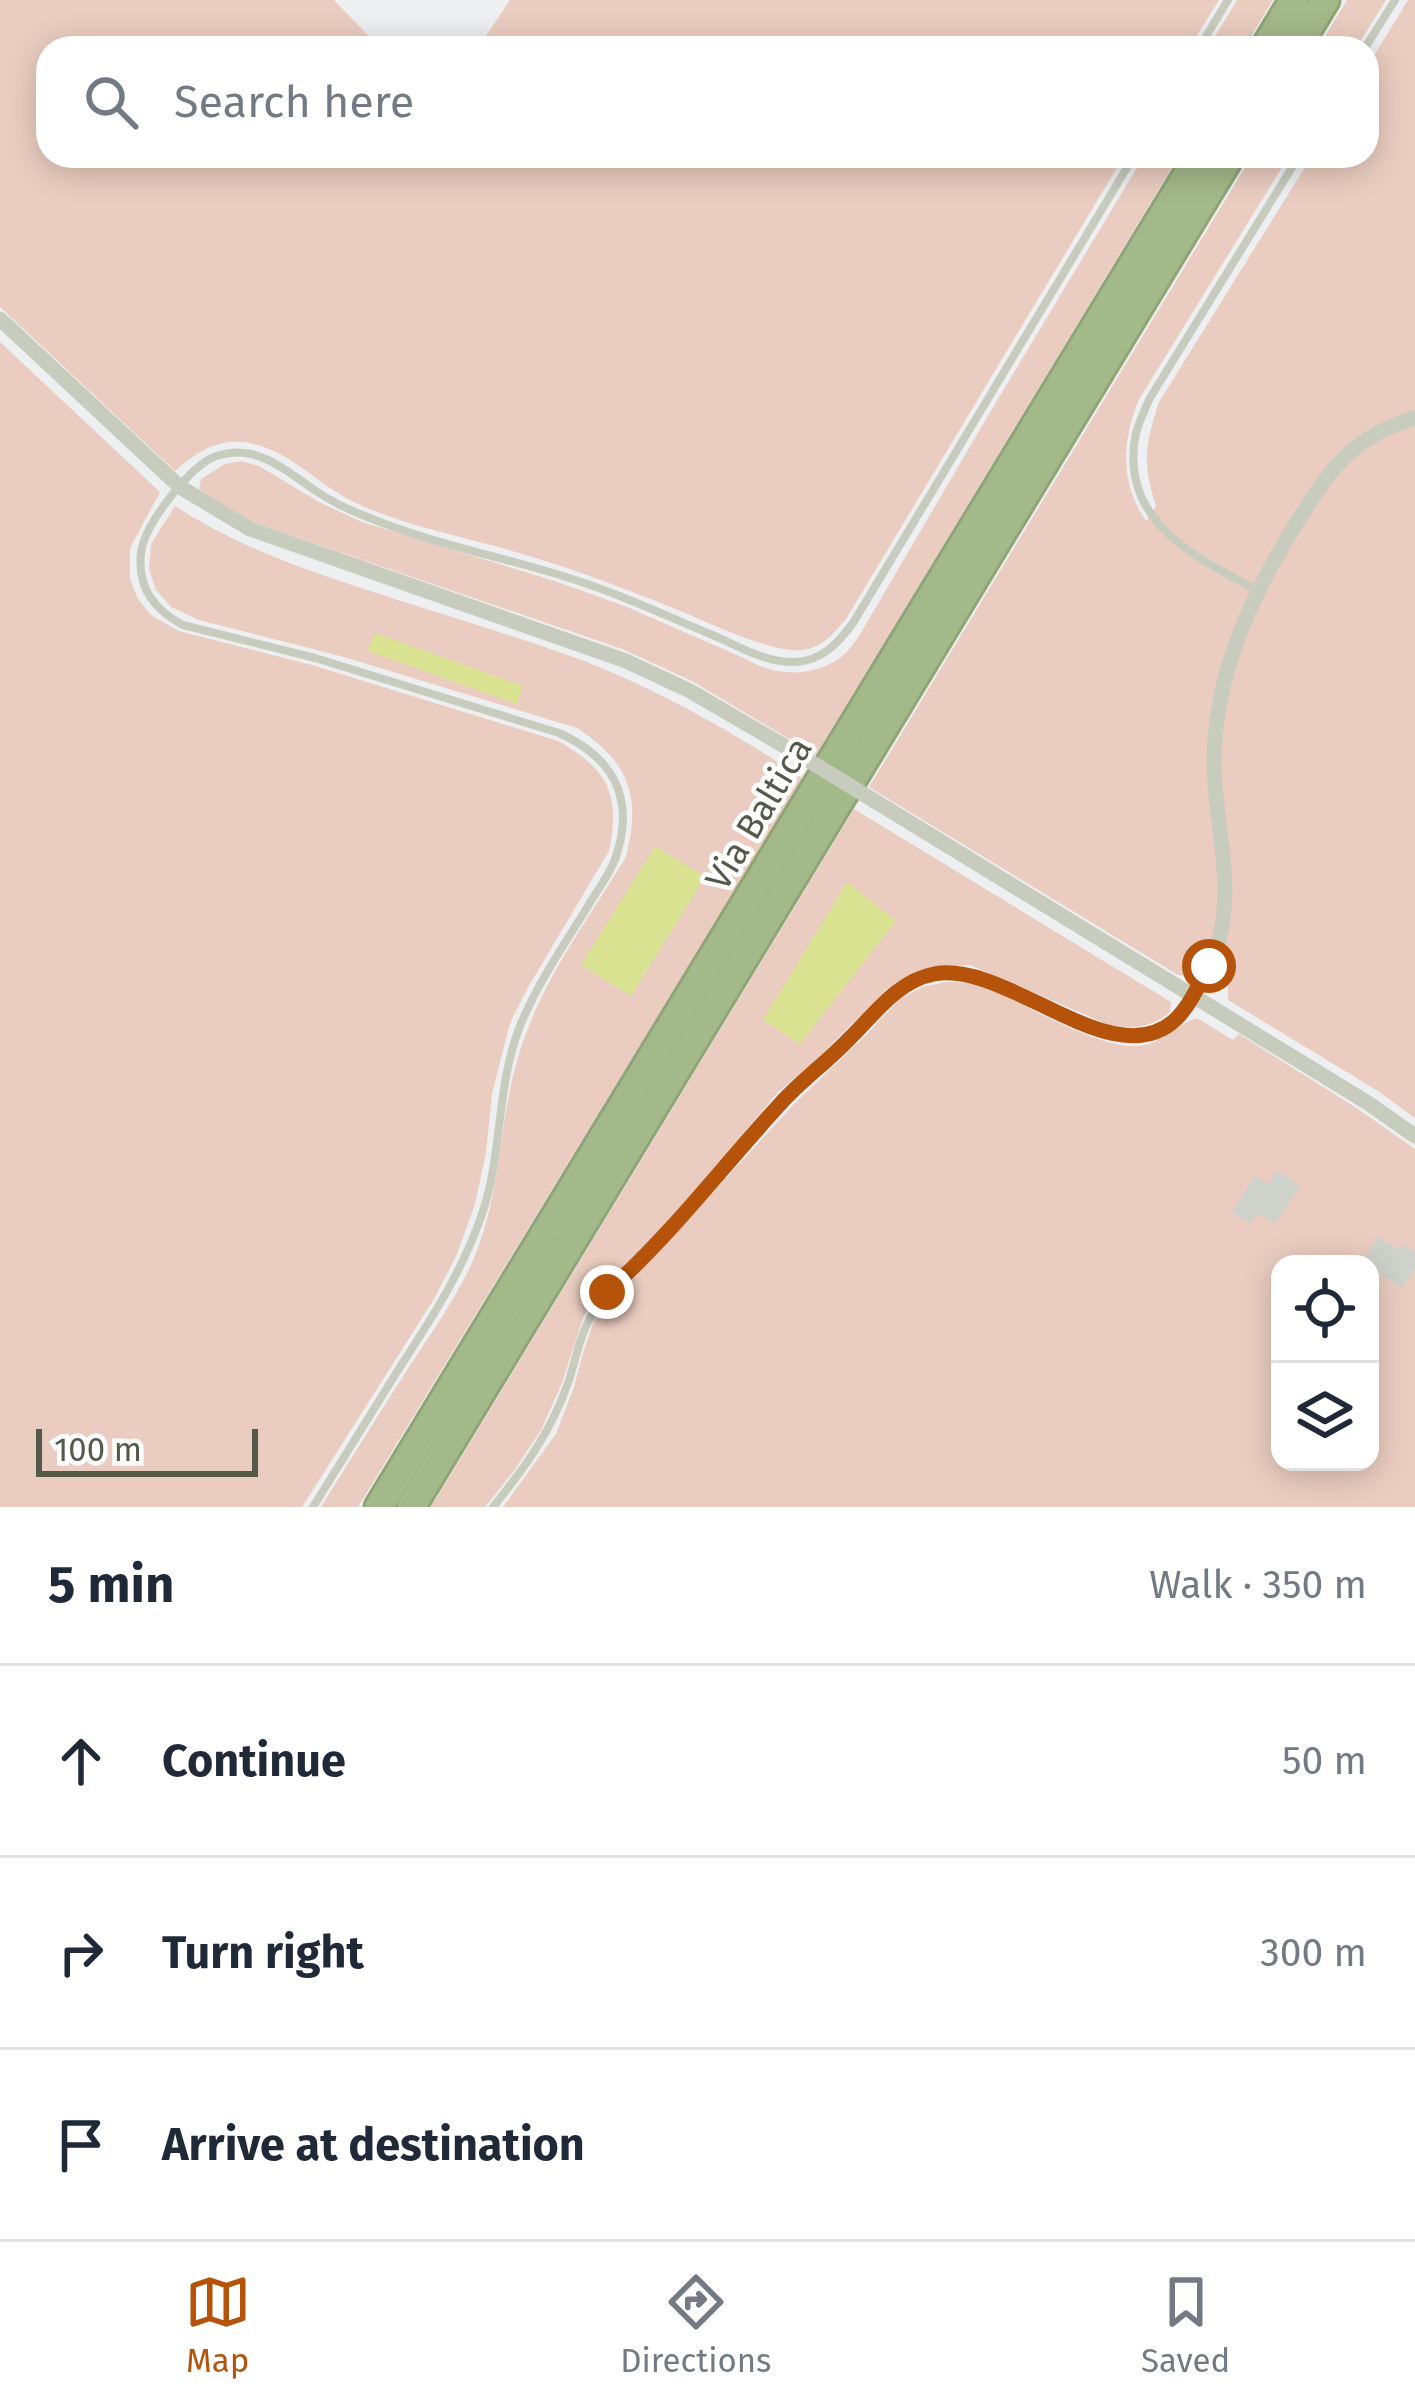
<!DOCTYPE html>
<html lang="en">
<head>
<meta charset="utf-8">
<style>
	:root { --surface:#fff; --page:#f2f2f3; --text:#1f2937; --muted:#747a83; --line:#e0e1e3; --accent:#b45309 }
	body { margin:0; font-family:"Fira Sans",sans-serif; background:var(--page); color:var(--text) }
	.controls { position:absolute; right:36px; bottom:36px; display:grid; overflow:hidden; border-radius:24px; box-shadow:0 6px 30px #0003 }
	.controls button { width:108px; height:108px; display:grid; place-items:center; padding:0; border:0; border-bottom:3px solid var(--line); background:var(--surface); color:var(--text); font:60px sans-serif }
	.scale { position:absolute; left:36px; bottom:30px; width:222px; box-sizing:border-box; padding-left:12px; border:6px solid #535a48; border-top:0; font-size:33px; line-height:42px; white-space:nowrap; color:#535a48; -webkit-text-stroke:9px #fff; paint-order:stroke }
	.stop { position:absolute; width:36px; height:36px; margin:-27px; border:9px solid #b45309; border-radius:50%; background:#fff }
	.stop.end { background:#b45309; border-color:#fff; box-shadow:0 3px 12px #0008 }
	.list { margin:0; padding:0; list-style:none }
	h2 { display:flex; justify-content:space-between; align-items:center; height:156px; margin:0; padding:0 48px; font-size:51px }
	h2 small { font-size:39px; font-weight:400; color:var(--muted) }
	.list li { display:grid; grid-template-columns:78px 1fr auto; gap:36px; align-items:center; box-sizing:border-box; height:192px; padding:0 48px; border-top:3px solid var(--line) }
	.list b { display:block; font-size:45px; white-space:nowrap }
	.list em { font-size:39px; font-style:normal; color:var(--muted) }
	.icon { flex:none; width:66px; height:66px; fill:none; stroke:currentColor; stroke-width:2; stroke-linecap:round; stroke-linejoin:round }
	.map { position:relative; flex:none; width:1415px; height:1507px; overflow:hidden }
	.search { position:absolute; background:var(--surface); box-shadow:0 6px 30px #0003; left:36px; right:36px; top:36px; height:132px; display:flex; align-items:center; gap:30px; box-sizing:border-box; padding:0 42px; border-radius:36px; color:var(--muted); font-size:45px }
	.sheet { height:732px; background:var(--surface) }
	nav { display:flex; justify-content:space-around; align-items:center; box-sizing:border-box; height:168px; border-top:3px solid var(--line); background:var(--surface); font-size:33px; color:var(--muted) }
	nav a { display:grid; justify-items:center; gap:6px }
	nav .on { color:var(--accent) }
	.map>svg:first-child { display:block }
	.green { fill:#eacdc0; fill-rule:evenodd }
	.water { fill:#d9e392 }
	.building { fill:#ced2cb }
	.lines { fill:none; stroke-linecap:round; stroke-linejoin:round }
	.motorway-casing { stroke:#90a476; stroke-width:33 }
	.service { stroke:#c7ccbe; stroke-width:8 }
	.minor { stroke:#c7ccbe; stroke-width:15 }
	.motorway { stroke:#a4b98a; stroke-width:27 }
	.minor-bridge { stroke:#c7ccbe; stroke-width:15 }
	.route { stroke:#b45309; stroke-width:15 }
	.labels { text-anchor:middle; stroke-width:9; stroke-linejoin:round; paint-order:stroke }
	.street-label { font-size:36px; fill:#535a48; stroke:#fff }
</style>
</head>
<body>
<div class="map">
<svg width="1415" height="1507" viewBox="0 0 1415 1507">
	<rect width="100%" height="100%" fill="#eeeff1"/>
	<g class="green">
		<path d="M0,0h334l46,48h-332v108h1076l-278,463c-12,14 -23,28 -43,31 -31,4 -100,-30 -130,-42 -54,-22 -108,-42 -164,-58 -53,-15 -108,-25 -157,-49 -38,-19 -69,-57 -112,-59 -26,-2 -46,13 -65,29l-175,-164z"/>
		<polygon points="510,0 1219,0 1189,48 478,48"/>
		<polygon points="1237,0 1273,0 1244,48 1208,48"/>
		<polygon points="1347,0 1386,0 1356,48 1318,48"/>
		<path d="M1408,0h7v1118l-37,-27 -150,-91v-21l-27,-16c-6,11 -11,13 -23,12l-309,-188 383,-631h37l-151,245c-16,43 -18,82 8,120l10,-15c-14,-43 -11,-61 3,-104l153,-246h55v-89z"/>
		<path d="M1144,156h35l-363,599 -124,-74 -70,-32 -367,-126 -35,-19 -21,-15 2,-10 24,-15 16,-3 18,5 60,36 43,20 196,60 69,25 119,52c28,17 65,19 94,-1 7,-5 14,-15 19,-22l130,-222z"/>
		<path d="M0,342l160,150 -30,56v31l8,20 14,17 27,15 133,34 246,76c50,28 63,54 51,110l-82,138 -17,34 -18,71 -6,59 -11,51 -18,50 -23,45 -132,208h-302z"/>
		<path d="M175,506c60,39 125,62 192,84 64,21 129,40 192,62 87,30 167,76 244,126l-445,729h-37c29,-47 58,-93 88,-140 22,-33 45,-66 62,-102 29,-63 27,-132 44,-197 20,-78 70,-144 111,-211 15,-61 4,-94 -49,-129l-233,-71 -145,-37 -28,-13 -15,-17 -7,-21 2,-25z"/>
		<path d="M854,809l317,193 -1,10c-20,16 -36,17 -61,13l-139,-60 -33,2 -26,7 -23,14 -72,72 -38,32 -126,151 -50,46 -18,26 -22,68 -21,47 -28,42 -28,35h-54z"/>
		<path d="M947,982l24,1 21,6c37,18 115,65 153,56 20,-5 33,-21 52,-27l36,22 6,-6 119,75 57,40v358h-912l53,-73 18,-47 9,-34 11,-32 21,-30 47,-43 132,-144 73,-70 33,-35 22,-12zM1280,1264h90v198h-90z"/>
	</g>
	<g class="water">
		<polygon points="375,633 523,686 517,704 368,651"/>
		<polygon points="655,846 705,877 631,996 581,965"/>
		<polygon points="847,882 896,921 800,1044 763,1020"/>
	</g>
	<g class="building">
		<polygon points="1277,1171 1300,1186 1275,1224 1258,1213 1251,1224 1232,1212 1255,1176 1269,1184"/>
		<polygon points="1378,1237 1399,1250 1403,1244 1415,1252 1415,1268 1402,1288 1370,1268 1370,1264 1361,1264"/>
	</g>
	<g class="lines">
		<g class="motorway-casing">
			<g id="motorway">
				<polyline points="1265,48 1294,0"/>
				<polyline points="1296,48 1325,0"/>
				<polyline points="379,1507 1199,156"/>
				<polyline points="411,1507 1230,156"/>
			</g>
		</g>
		<g class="service">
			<polyline points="1199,48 1228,0"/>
			<polyline points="1365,48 1395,0"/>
			<path d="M1257,590c-63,-33 -139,-70 -121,-157 3,-11 9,-24 14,-35l149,-242"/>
			<path d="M313,1507c29,-47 58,-93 87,-140 32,-49 63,-97 82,-153 21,-61 14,-128 38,-188 17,-42 44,-81 68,-120 10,-17 25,-36 30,-56 16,-56 -8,-94 -59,-117l-244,-75 -132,-33c-29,-15 -46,-38 -42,-72 3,-27 40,-73 61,-89 11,-9 29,-13 43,-11 26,3 50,24 71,38 15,10 33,19 49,25 64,27 134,40 201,61 49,15 96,37 144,57 27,11 55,29 85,28 27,-1 43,-19 58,-39l281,-467"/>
			<path d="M493,1507c31,-38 59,-77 75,-124 8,-23 11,-47 24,-68 17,-30 45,-49 67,-74 43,-47 82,-99 127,-144 19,-19 41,-36 60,-55 19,-18 36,-43 59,-56 15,-9 35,-15 52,-14 74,8 180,122 235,24"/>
		</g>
		<g class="minor">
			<polyline points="0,319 180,487 250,529 626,661 690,691 798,754"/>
			<polyline points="878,803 1368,1103 1415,1136"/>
			<path d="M1192,996c9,-16 20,-32 25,-49 19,-60 -2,-122 -3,-183 0,-89 36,-166 82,-240 33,-54 55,-87 119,-106"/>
		</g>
		<use href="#motorway" class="motorway"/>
		<polyline class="minor-bridge" points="798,754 878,803"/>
	</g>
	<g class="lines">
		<path class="route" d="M607,1292c64,-57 116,-126 174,-189 21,-23 46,-41 67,-63 26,-25 49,-59 86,-66 73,-14 179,103 241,46 15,-14 24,-36 34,-54"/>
	</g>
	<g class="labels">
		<g class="street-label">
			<text transform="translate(758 813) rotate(-59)" y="13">Via Baltica</text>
		</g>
	</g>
</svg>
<div class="controls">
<button><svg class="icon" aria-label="locate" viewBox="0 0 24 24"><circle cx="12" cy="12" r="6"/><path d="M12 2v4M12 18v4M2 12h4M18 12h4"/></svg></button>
<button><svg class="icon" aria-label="layers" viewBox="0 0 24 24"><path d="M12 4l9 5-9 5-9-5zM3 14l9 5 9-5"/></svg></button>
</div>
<div class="scale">100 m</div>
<div class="stop" style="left:1209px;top:966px"></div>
<div class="stop end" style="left:607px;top:1292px"></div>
<div class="search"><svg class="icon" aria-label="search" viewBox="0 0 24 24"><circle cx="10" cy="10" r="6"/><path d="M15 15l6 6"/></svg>Search here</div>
</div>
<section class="sheet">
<h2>5 min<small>Walk · 350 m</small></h2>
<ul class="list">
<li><svg class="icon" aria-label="ahead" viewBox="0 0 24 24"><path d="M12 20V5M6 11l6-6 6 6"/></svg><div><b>Continue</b></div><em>50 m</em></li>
<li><svg class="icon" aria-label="right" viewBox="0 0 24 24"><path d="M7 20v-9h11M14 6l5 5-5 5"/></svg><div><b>Turn right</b></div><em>300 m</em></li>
<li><svg class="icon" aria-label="arrive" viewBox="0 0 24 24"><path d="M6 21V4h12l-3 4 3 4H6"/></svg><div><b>Arrive at destination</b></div></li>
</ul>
</section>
<nav>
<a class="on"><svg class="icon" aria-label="map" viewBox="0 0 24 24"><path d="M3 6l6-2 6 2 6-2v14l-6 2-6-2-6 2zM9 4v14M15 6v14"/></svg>Map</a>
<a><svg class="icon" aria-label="directions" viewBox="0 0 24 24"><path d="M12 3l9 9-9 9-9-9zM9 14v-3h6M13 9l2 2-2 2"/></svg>Directions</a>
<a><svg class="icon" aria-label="saved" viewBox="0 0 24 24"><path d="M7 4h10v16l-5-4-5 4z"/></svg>Saved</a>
</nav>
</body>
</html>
